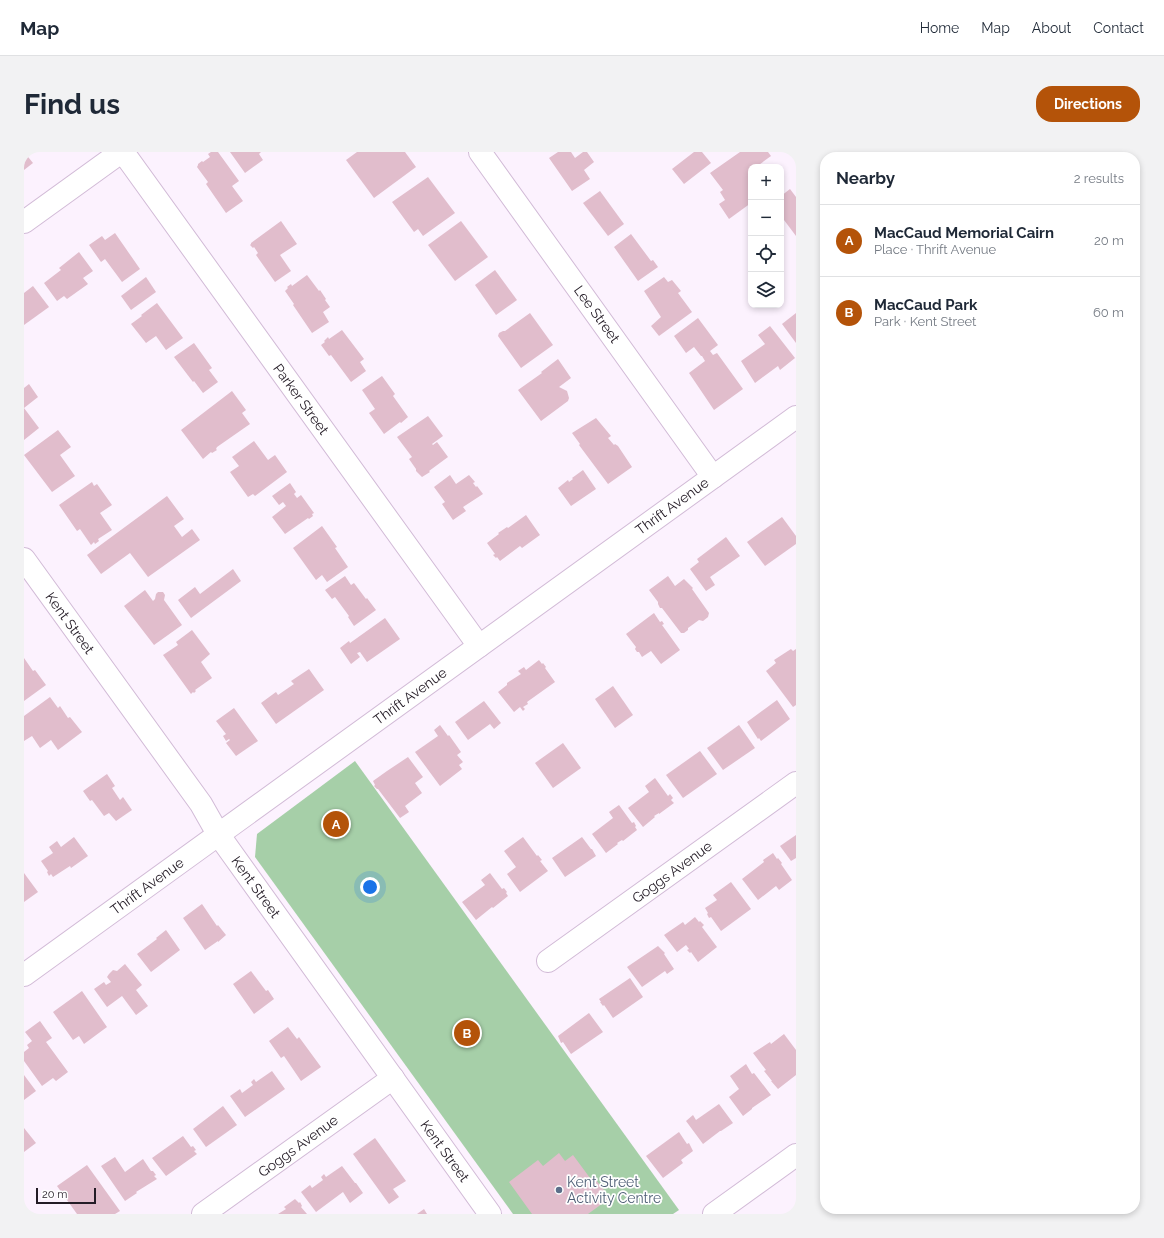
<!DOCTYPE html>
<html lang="en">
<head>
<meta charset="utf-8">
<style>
	:root { --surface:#fff; --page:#f2f2f3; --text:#1f2937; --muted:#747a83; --line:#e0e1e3; --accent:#b45309 }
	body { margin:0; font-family:Raleway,sans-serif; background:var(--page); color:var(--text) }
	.controls { position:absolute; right:12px; top:12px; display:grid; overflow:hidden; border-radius:8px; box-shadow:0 2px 6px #0003 }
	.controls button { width:36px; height:36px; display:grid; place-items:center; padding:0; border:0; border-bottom:1px solid var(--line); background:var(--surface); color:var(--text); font:20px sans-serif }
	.scale { position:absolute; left:12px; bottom:10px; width:60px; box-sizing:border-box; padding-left:4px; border:2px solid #241c26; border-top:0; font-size:11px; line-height:14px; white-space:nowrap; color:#241c26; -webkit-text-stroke:3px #fff; paint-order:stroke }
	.you { position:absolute; left:346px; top:735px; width:14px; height:14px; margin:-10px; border:3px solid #fff; border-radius:50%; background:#1a73e8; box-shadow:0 0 0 6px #1a73e833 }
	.badge { display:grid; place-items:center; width:26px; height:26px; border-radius:50%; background:var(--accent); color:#fff; font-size:13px; font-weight:700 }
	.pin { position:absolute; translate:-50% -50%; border:2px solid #fff; box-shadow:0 1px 4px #0006 }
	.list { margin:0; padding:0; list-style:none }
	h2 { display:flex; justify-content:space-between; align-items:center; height:52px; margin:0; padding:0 16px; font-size:17px }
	h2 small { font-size:13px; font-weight:400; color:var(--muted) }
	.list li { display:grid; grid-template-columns:26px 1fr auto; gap:12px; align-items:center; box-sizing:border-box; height:72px; padding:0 16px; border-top:1px solid var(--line) }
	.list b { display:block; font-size:15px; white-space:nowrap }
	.list p { margin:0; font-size:13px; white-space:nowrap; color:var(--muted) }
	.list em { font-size:13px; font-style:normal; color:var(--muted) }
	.icon { flex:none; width:22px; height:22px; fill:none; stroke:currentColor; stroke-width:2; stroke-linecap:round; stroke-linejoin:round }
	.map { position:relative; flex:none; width:772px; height:1062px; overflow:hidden; border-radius:16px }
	header { display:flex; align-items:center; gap:24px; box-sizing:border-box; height:56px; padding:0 20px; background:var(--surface); border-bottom:1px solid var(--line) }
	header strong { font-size:19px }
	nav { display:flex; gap:22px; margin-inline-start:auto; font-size:14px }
	.intro { display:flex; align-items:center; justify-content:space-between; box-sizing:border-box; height:96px; padding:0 24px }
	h1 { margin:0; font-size:28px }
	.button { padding:10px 18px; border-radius:16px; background:var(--accent); color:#fff; font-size:14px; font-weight:700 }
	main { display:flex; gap:24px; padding:0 24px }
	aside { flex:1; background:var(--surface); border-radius:16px; box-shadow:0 2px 6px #0003 }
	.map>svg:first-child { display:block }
	.green { fill:#a6cfa8 }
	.building { fill:#e1bdcc }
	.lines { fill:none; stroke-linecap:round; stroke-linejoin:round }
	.minor-casing { stroke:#d2bbd7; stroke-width:24 }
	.minor { stroke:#fff; stroke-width:22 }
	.service-dot { fill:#5c6f8a; stroke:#fff; stroke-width:1.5 }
	.labels { text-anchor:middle; stroke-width:3.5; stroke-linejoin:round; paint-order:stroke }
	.street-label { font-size:14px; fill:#241c26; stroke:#fff }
	.service-label { font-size:14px; fill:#4e5e75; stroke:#fff; text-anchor:start }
</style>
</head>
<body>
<header>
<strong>Map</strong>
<nav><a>Home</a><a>Map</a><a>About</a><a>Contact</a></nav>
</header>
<div class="intro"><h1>Find us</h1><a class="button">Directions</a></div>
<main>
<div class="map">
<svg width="772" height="1062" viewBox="0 0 772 1062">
	<rect width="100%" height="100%" fill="#fcf2fe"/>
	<polygon class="green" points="331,609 655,1058 649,1062 489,1062 231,705 233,682"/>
	<g class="building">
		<polygon points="0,0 9,11 0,18"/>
		<polygon points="187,0 194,0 215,29 208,34 219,49 202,61 182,32 184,30 173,15 174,13 174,12 178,9 179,10 186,5 184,2"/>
		<polygon points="206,0 237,0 235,2 239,8 221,21"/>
		<polygon points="333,0 381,0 392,15 350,46 322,8"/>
		<polygon points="534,0 547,0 551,6 559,0 563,0 570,10 560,18 566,27 548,39 525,6"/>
		<polygon points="670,0 678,0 687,11 660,32 648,17"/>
		<polygon points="716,0 744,0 747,4 732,15 727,15 727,51 705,67 695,52 701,48 696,40 699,38 686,21"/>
		<polygon points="404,25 431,61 399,84 394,77 390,80 368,50"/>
		<polygon points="766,37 772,45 772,84 757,64 757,44"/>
		<polygon points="576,39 600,72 584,84 559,51"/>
		<polygon points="257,69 273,92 256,103 267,119 251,130 232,103 234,101 230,95 229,96 226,93 227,92 227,91"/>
		<polygon points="437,69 464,105 431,129 404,93"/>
		<polygon points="91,81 116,117 98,130 81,107 77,110 65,93 78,84 81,88"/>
		<polygon points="607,82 627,109 629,108 634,115 614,129 590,95"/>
		<polygon points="55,100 69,119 59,126 64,132 43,147 40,144 33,149 20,131 37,118 35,116"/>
		<polygon points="471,118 493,148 472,163 451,133"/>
		<polygon points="283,123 295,139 296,138 302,147 301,148 306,155 299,160 305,170 288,181 269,153 270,152 261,139 264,136 263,135 267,132 268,134"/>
		<polygon points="122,125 132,140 107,158 97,144"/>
		<polygon points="640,125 644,130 648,128 657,139 654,141 668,160 635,184 627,174 637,165 620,139"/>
		<polygon points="9,134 25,155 0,173 0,141"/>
		<polygon points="133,151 159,186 142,198 132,184 122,191 107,172 118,164 117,163"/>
		<polygon points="506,161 529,193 497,216 474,184 475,181 479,179 481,179"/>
		<polygon points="772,161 772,191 758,172"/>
		<polygon points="674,166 694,193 686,199 689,203 693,201 719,237 690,258 665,221 681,209 678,204 677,204 670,195 662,201 650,184"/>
		<polygon points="746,174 771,206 756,218 754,214 731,231 717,209 741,192 734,183"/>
		<polygon points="318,178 340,207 336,210 342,219 327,230 307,203 305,204 297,193 301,190 300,189 304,185 305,187"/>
		<polygon points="170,191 188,216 185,218 194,230 179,241 170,229 169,230 150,205"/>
		<polygon points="534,207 547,226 535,235 543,239 545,246 544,249 517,269 494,238 518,221 517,220"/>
		<polygon points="358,224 371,242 369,244 384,265 377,271 376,270 360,282 345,261 351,257 338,238"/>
		<polygon points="5,232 14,245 0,256 15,276 0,288 0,236"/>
		<polygon points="208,239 222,258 218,261 226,272 193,295 192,297 193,298 188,301 187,300 179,307 157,278"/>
		<polygon points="404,264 419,284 408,292 409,293 413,290 424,305 405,319 406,320 398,325 392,319 392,317 385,307 388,305 373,285"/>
		<polygon points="572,266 587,284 584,286 590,293 591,292 594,294 608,315 584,332 555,293 556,292 548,281"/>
		<polygon points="34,278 47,295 36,303 51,324 28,340 0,303"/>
		<polygon points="230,289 244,308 251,303 263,320 231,344 229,342 224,345 206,320 215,314 208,305"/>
		<polygon points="559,318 572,337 547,354 534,336 544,328 545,330 549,327 548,326"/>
		<polygon points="426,323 432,332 445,323 451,330 449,331 452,335 453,334 459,342 439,355 442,359 429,368 418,352 421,350 410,335"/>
		<polygon points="68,330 70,334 73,332 88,353 76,361 88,378 74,387 75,389 71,392 70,390 67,393 56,377 53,379 35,353"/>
		<polygon points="266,331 272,340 270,342 273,346 277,343 290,361 288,362 289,364 285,367 284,366 261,382 248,365 262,354 259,350 255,353 248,344"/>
		<polygon points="143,344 160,367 150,374 158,385 168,377 176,388 124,425 106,401 77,422 63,403"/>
		<polygon points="502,363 516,383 498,396 496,394 476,409 473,405 472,406 469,403 471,402 463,391 475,382 474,381 483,375 484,376"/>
		<polygon points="758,365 772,384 772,392 741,414 723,390"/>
		<polygon points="298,374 313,395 311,396 324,415 303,430 298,423 292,428 269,396"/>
		<polygon points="702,385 716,404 686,425 691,433 682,439 666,417 675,410 673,407"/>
		<polygon points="209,417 217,429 167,466 154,448 171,435 176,442"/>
		<polygon points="321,424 327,433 330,431 342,447 343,446 352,458 330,474 324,465 325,464 311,445 308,447 301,438"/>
		<polygon points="644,424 651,434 660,427 669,436 668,437 685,461 684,465 679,469 675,468 664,476 664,478 660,481 657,481 638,456 636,456 634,452 634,450 625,438"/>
		<polygon points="121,438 129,449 131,447 132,442 134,440 139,440 141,443 140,448 158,473 130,493 100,454"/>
		<polygon points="630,461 636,470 638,469 640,472 638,473 656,498 637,512 627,499 618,505 615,500 613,500 611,497 612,495 602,482"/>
		<polygon points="361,466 376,487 343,510 336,500 333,501 336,505 327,512 316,496 325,489 326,491"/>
		<polygon points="168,478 186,502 177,510 188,526 171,538 172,539 170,541 169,540 167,542 139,503 154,493 152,490"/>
		<polygon points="767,497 769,499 772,497 772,553 769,555 742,519 752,511 750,508"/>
		<polygon points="0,506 9,519 11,518 22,533 0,549"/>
		<polygon points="515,508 518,512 519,511 522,515 521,516 531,530 503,550 504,552 499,555 501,557 499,559 496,555 490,560 474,540 483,533 483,531 497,522 494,519 500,515 502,518"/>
		<polygon points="285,517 300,538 252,572 237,551 252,540 254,543 270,532 267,529"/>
		<polygon points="589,534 609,563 591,576 571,547"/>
		<polygon points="26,545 34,556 36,554 44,566 46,565 58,580 34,598 27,588 16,596 8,584 0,589 0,564"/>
		<polygon points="753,548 766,567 737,589 735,586 734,587 723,570"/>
		<polygon points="460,549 477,571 470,577 466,572 444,588 431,570"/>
		<polygon points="210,556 234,589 212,604 202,591 206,588 205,587 202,589 199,584 202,582 192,569"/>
		<polygon points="416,573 424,584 425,583 437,600 433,603 439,610 435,613 438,617 416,634 391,600 414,584 410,578"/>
		<polygon points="715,573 731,596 699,618 683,596"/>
		<polygon points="539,591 557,616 529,636 511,611"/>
		<polygon points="676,599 693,622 659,646 642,623"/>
		<polygon points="384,605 399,625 391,631 398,641 381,654 385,660 376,666 354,637 353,637 350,634 351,633 349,629 363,619"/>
		<polygon points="83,622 91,634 88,636 96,648 99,645 108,658 92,669 85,661 80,664 68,648 66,649 59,639"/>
		<polygon points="631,626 644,644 646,642 649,646 647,648 650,651 635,662 635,661 630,664 631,665 619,675 604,656 625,640 621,634"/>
		<polygon points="595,653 608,671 610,670 612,674 611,675 613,678 599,689 598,688 593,691 594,692 582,701 568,682 589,666 585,660"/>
		<polygon points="772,683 772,706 767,709 756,694"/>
		<polygon points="50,685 64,704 47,716 46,714 29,725 27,722 25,724 23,720 24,719 17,709 29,701 25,695 33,689 37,695"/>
		<polygon points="499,685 513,704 514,703 518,708 516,709 524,719 496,740 483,722 492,715 480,699"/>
		<polygon points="558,685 567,697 568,697 572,704 541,725 528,706"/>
		<polygon points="749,701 753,707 754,706 758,711 757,712 768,728 755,738 752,734 734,748 718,727 740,710 739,708"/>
		<polygon points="0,721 14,740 0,750"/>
		<polygon points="466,721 478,737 480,736 483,740 482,741 484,744 469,756 468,755 452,768 438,750 461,733 457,728"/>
		<polygon points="707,730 727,757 697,779 687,765 685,766 683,762 684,761 681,756 693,748 689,743"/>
		<polygon points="178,752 193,774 194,773 202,783 194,790 194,789 181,798 159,766"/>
		<polygon points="671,765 675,770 676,769 680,773 678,775 693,795 674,810 667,800 666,801 663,798 665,797 662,793 653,800 640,783 659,770 661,773"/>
		<polygon points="142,778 156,798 127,820 113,802 133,787 132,786"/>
		<polygon points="634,794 641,801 640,802 650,817 643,822 641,819 618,835 603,815"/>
		<polygon points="101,812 118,833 112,838 124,854 112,863 98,844 83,855 70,837 80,830 82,833 87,830 83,825 85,822 89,818 93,819"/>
		<polygon points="227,819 242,839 244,838 250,847 230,862 209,832"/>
		<polygon points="606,826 619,845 589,866 580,853 579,854 576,850 577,850 575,847"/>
		<polygon points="58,839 83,875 60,892 55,884 49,888 29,860"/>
		<polygon points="565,861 579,880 547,902 539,890 537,891 534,884"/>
		<polygon points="16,869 28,886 22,890 44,920 32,929 29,926 18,934 0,909 0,900 5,896 3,893 8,889 1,880"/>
		<polygon points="264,875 273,887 275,885 297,915 277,929 260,904 257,906 245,889"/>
		<polygon points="760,882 772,898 772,923 754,937 747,929 748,929 740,919 742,918 729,901 746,890 747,892"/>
		<polygon points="722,912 728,922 730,921 747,943 728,956 728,957 719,964 705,945 715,937 706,924"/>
		<polygon points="248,919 261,937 221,965 206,944 216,937 218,941 229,933 227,930 230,927 232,930"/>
		<polygon points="0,923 12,939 0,948"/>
		<polygon points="695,952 709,971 697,979 696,979 679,992 662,969 669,963 672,968"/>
		<polygon points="199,954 213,973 182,995 169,977"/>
		<polygon points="0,976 12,991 0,1000"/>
		<polygon points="655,980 663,992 665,991 669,999 657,1008 659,1011 639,1026 622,1004"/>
		<polygon points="159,984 167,995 169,994 172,998 170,999 173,1002 142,1024 128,1006"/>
		<polygon points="351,986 382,1029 369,1037 375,1045 365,1052 329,1002"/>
		<polygon points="535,1001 541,1009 549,1003 569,1030 572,1028 586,1046 564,1062 508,1062 485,1030 514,1008 519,1014"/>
		<polygon points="91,1005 101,1020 119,1007 127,1019 129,1019 132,1023 130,1024 133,1027 112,1040 113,1041 101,1049 77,1014"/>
		<polygon points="63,1013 96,1059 91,1062 53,1062 33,1034"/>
		<polygon points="318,1014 331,1031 332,1031 339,1041 326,1051 319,1040 292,1060 277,1040 286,1033 288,1036 299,1028 297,1025 300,1022 302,1025"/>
		<polygon points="271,1047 275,1051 276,1050 278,1054 277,1055 283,1062 254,1062 262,1057 260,1055"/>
		<polygon points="400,1057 403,1062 393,1062"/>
	</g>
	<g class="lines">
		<g class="minor-casing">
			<g id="minor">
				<polyline points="99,0 455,494"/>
				<polyline points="456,0 689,325"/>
				<polyline points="0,70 97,0"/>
				<polyline points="0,407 177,652 194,682 466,1062"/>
				<polyline points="524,809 772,631"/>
				<polyline points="0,823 772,265"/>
				<polyline points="179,1062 369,926"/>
				<polyline points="690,1062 772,1003"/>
			</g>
		</g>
		<use href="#minor" class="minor"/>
	</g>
	<circle class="service-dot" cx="535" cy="1038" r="4"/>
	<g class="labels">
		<g class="street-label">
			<text transform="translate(573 162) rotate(54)" y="5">Lee Street</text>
			<text transform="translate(277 247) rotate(54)" y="5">Parker Street</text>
			<text transform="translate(648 354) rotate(-36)" y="5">Thrift Avenue</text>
			<text transform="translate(46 471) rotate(54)" y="5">Kent Street</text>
			<text transform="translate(386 544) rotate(-36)" y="5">Thrift Avenue</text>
			<text transform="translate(648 720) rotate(-36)" y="5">Goggs Avenue</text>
			<text transform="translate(123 734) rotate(-36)" y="5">Thrift Avenue</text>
			<text transform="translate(232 735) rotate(54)" y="5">Kent Street</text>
			<text transform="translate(274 994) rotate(-36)" y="5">Goggs Avenue</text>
			<text transform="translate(421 999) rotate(54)" y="5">Kent Street</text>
		</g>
		<g class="service-label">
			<text x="543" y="1035">Kent Street<tspan x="543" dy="16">Activity Centre</tspan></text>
		</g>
	</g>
</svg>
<div class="controls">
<button>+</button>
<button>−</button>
<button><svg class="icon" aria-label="locate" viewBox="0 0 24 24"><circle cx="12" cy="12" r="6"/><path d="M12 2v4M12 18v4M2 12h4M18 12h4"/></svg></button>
<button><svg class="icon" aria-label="layers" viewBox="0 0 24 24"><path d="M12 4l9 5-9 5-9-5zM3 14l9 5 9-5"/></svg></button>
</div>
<div class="scale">20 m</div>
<div class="you"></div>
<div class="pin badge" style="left:312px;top:672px">A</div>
<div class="pin badge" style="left:443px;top:881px">B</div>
</div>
<aside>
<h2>Nearby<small>2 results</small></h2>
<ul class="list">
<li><span class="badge">A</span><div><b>MacCaud Memorial Cairn</b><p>Place · Thrift Avenue</p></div><em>20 m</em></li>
<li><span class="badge">B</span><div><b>MacCaud Park</b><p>Park · Kent Street</p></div><em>60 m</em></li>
</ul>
</aside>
</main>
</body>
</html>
